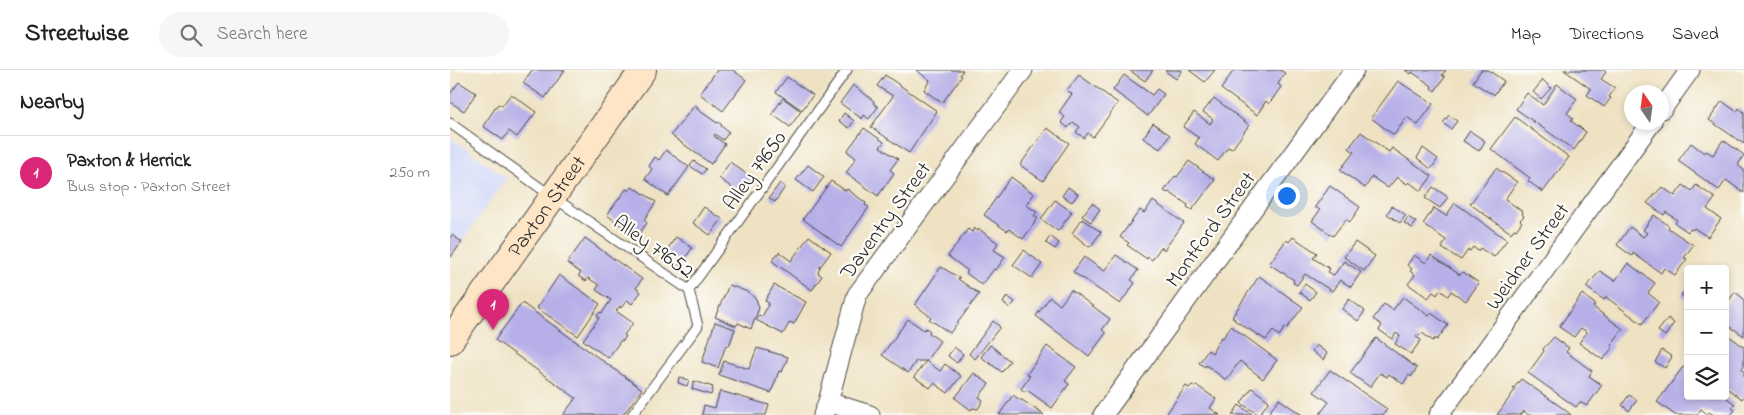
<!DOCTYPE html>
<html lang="en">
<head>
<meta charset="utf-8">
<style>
	:root { --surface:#fff; --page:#f6f6f6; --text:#202124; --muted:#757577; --line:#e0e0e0; --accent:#db2777 }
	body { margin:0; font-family:"Indie Flower",sans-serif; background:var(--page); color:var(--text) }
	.controls { position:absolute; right:15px; bottom:15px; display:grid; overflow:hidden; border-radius:5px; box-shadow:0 2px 8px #0003 }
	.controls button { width:45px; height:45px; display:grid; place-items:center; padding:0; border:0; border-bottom:1px solid var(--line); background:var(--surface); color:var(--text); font:25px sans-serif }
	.compass { position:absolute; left:1174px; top:15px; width:45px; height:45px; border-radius:50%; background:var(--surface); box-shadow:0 2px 8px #0003; rotate:347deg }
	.you { position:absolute; left:836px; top:125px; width:18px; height:18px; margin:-12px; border:4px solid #fff; border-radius:50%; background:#1a73e8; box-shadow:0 0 0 8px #1a73e833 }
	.badge { display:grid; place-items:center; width:32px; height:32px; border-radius:50%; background:var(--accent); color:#fff; font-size:16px; font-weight:700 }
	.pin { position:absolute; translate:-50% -41px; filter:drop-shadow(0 1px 2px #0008) }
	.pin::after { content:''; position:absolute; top:26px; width:18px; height:15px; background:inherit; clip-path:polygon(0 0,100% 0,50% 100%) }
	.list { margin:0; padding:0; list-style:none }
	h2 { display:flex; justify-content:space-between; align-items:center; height:65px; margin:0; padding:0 20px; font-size:21px }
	h2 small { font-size:16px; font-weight:400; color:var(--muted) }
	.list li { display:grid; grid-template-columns:32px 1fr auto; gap:15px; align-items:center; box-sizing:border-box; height:75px; padding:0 20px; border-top:1px solid var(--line) }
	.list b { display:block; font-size:19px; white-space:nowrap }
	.list p { margin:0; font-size:16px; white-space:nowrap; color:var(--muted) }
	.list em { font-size:16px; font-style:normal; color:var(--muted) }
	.icon { flex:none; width:28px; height:28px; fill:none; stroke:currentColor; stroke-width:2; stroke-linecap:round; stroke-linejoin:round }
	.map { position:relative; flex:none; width:1294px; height:345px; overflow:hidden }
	header { display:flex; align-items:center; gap:30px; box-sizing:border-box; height:70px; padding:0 25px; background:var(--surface); border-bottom:1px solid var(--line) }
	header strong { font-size:24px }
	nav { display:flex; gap:28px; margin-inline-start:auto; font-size:18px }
	.search { width:350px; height:45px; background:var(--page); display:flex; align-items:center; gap:12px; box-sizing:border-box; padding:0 18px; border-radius:28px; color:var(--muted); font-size:19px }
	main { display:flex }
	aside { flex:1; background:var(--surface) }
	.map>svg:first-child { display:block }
	.built { fill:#d1d9f9 }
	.building { fill:#b7b0e8 }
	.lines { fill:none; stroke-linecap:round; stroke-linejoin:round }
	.lane-casing { stroke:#484642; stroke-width:11 }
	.street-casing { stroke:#484642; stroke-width:21 }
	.secondary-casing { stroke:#484642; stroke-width:28 }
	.lane { stroke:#fff; stroke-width:9 }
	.street { stroke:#fff; stroke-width:19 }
	.secondary { stroke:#fee5c5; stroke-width:26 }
	.labels { text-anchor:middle; stroke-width:4.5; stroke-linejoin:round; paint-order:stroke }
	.street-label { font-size:21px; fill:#2b2b2b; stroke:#fdfcf7 }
</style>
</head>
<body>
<header>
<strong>Streetwise</strong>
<div class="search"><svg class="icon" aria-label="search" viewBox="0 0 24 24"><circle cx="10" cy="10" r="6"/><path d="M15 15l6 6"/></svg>Search here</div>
<nav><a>Map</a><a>Directions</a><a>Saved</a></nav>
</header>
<main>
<aside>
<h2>Nearby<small></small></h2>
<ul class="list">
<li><span class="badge">1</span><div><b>Paxton &amp; Herrick</b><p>Bus stop · Paxton Street</p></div><em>250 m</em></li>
</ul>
</aside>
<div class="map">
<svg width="1294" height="345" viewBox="0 0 1294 345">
	<rect width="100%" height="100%" fill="#fdfcf7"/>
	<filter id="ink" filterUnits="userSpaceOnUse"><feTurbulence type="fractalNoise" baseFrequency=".02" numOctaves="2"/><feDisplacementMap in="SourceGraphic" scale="10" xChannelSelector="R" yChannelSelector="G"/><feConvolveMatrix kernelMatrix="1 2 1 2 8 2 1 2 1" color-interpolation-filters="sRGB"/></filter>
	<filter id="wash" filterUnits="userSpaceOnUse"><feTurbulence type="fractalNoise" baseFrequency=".0096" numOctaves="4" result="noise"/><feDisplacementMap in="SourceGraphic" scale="20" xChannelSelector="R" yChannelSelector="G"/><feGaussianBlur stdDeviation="1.12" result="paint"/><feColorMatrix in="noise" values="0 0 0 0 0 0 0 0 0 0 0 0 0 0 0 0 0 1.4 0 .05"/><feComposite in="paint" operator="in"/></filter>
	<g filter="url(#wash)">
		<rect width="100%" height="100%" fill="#efe2c3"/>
		<polygon class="built" points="0,67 57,108 0,188"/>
		<g id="blocks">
			<g class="building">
				<polygon points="82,0 115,0 95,28 73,13"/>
				<polygon points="267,0 283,0 296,10 273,41 250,24"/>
				<polygon points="466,0 513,0 510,5 512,6 492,33 474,20 480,10"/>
				<polygon points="679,0 703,0 695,11"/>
				<polygon points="716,0 731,0 732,1 726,9 715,1"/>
				<polygon points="739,0 765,0 755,12"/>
				<polygon points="784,0 830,0 835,3 828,14 831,17 819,34 816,31 807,45 771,19"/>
				<polygon points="955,0 996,0 992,5 995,7 985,21 981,18 982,16 962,2 961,4"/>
				<polygon points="1031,0 1038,0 1054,11 1044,25 1041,22 1040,23 1023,12"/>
				<polygon points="1114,0 1154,0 1156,2 1151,9 1165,18 1159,27 1161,28 1154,37 1137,25 1141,19"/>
				<polygon points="435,5 487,41 459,83 421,57 443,26 427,16"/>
				<polygon points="629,5 668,33 643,67 638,63 634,68 626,62 630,57 623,52 618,58 611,52 615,47 609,42 622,24 617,20"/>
				<polygon points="674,5 702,25 707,19 714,24 698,46 663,20"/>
				<polygon points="337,7 363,25 352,40 326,22"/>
				<polygon points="1093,10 1101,18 1091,29 1083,22"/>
				<polygon points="948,11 983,34 968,55 957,47 944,65 921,48"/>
				<polygon points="9,12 26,23 14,41 0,32 0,24"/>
				<polygon points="1107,14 1127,29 1117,43 1123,48 1121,51 1136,62 1124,80 1066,39 1077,23 1093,35"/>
				<polygon points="403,15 424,31 423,33 428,37 419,49 414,45 412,49 390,33"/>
				<polygon points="61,24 86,42 67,67 59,61 53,70 33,56 48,34 52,36"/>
				<polygon points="333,28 351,41 340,57 322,44"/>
				<polygon points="764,28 799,55 782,79 778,77 768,91 745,74 749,68 733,57 744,42 760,54 763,49 753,42"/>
				<polygon points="1272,31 1287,42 1289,38 1294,42 1294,74 1259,50"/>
				<polygon points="245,35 248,37 247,39 267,53 268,52 272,55 271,56 279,62 273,70 265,64 264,66 275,74 261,94 221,65"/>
				<polygon points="394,43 404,51 399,58 389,51"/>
				<polygon points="999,45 1007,51 1001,59 993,53"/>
				<polygon points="1065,47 1119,87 1093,122 1078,111 1080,108 1041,79"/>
				<polygon points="703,53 720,65 710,79 693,68"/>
				<polygon points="414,58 434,72 430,77 448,89 440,100 444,103 428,126 396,103 406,88 397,81"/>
				<polygon points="597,58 619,73 593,111 570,95"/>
				<polygon points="1020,61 1035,71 1029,81 1013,71"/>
				<polygon points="911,62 939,82 942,78 982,106 971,121 959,112 957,114 947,107 938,118 922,107 915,118 890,100 904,82 899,78"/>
				<polygon points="1273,70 1294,85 1288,95 1294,100 1294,123 1276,110 1269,120 1228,91 1241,73 1254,83 1256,81 1263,85"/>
				<polygon points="973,78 988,89 981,99 967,88"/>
				<polygon points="216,80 239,97 218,126 195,109 202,99 199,96 205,87 209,90"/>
				<polygon points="244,91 256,99 252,104 240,96"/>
				<polygon points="739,91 765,110 742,140 737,137 738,135 719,122 718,123 714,121 725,106 727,107"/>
				<polygon points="280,92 302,108 290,124 269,108"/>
				<polygon points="358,95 374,107 363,122 346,110"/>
				<polygon points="1046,98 1067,112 1055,129 1073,142 1072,144 1074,146 1070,150 1072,152 1066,160 1064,159 1061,163 1020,134"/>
				<polygon points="561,107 584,124 576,135 587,142 584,146 588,148 573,169 559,159 557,161 534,145"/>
				<polygon points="381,111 396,121 397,119 416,133 415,135 419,137 391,177 353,149"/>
				<polygon points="330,113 335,117 325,132 319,128"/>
				<polygon points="1233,115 1242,121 1246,115 1265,128 1257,139 1271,149 1258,167 1244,158 1242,160 1240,159 1238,162 1225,153 1227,150 1216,142 1214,145 1197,133 1212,117 1225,126"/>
				<polygon points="880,116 910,137 900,152 896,149 883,166 862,151 870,140 865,137"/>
				<polygon points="182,117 186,120 187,119 206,132 194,150 197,153 187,167 157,145 176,119 179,121"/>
				<polygon points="618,117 628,124 622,132 612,126"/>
				<polygon points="983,117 998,127 990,138 975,128"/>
				<polygon points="605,130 622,142 608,161 591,149"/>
				<polygon points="703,131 734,153 714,180 711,177 702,190 698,187 697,189 677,175 679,173 670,167 690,140 694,143"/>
				<polygon points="642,133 650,139 641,152 632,146"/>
				<polygon points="1005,133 1057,170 1044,187 1030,178 1028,181 1023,177 1020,181 1018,180 1011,190 992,178 996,170 973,154 984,138 996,146"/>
				<polygon points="942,136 956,145 950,153 937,144"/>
				<polygon points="254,137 272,149 260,165 243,153"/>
				<polygon points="1204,145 1219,156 1218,158 1243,175 1234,188 1237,189 1225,205 1214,198 1211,203 1183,183 1182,186 1167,175 1180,157 1193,167 1197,163 1193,160"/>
				<polygon points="958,147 966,152 962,158 954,153"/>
				<polygon points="632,149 651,162 641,176 639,177 622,163"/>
				<polygon points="524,158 528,161 529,159 548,173 544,180 555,187 546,200 544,199 532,215 516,203 518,201 498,186 518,159 522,162"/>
				<polygon points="2,165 12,172 0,188 0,168"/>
				<polygon points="359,166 381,182 370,197 368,203 372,206 362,220 322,191 329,182 341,191"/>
				<polygon points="600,166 609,173 605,179 596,173"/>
				<polygon points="226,167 242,178 230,196 214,184"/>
				<polygon points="843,167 867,183 863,188 880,199 878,202 884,205 894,191 911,202 901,217 890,210 882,221 855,204 847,215 843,213 844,210 819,194 836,170 839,172"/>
				<polygon points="135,168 192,209 186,218 191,222 182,234 177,230 171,238 170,236 166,241 183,253 174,265 176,266 173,271 171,270 158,288 133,270 149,248 147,246 150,242 152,243 161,230 146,220 149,215 138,208 136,211 128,206 131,203 117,193"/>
				<polygon points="905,172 925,186 914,201 894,187"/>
				<polygon points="574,180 592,194 582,208 563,195"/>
				<polygon points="666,185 688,200 681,210 685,213 670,234 623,202 634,187 654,201"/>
				<polygon points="964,185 976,193 981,185 1010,205 1013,202 1029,213 1016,231 1001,221 998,226 990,220 987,225 983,222 978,228 958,214 965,205 960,201 962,199 957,195"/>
				<polygon points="1178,193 1205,213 1198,223 1209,232 1192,254 1156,227 1154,230 1136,217 1150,201 1165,211"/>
				<polygon points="491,197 510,208 508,209 529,224 500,263 479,249 481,247 465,235"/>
				<polygon points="109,205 150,234 128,266 87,238"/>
				<polygon points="809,206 853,237 837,258 835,257 829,266 823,261 816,270 784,250 785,249 782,247"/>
				<polygon points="855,214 866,222 860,230 849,222"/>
				<polygon points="279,215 298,222 306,229 309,238 301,259 288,253 286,256 265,247"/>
				<polygon points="324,215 356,232 344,254 340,252 333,264 306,250 309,245 312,247 319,233 315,231"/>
				<polygon points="1238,217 1238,230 1231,225"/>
				<polygon points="621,220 660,249 652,260 656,263 639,286 586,246 600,227 610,235"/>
				<polygon points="1285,222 1294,229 1294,266 1275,253 1275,236"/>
				<polygon points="1132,224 1145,234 1143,237 1173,259 1161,275 1163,277 1153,290 1129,273 1137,262 1131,258 1124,267 1109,257"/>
				<polygon points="557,226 565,232 560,238 553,233"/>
				<polygon points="953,227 979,246 981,243 998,255 987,270 985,268 983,271 972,263 969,266 967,265 966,267 971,270 961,284 945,274 950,266 946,263 942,269 929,260 932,255 923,249 934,234 943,240"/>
				<polygon points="899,229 915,241 908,251 892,239"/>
				<polygon points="72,233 192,319 173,345 113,345 126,328 45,270"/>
				<polygon points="1218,248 1224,253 1215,266 1208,261"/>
				<polygon points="458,249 474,260 476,258 480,261 479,263 490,271 476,291 490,301 495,294 511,306 498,323 484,313 480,318 464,307 476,291 466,291 458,303 432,285"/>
				<polygon points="543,251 550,257 525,289 519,284"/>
				<polygon points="265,252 285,259 279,276 276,275 268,298 252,292"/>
				<polygon points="781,256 827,290 813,309 790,291 776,310 756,295 755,297 749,293 758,280 762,283 771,267 773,268"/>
				<polygon points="1275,263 1294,277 1294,296 1292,299 1294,301 1294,326 1292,329 1275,317 1277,314 1275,313"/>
				<polygon points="1104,267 1119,278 1116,282 1142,301 1139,306 1152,315 1137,336 1130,332 1126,337 1078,303 1094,281 1093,279"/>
				<polygon points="926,268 967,298 961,307 959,305 953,314 939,304 937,307 930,303 920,317 900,303"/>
				<polygon points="540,275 560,291 552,302 531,287"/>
				<polygon points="866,275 877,283 873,290 862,281"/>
				<polygon points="597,276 626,297 615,311 619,314 602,338 577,320 575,322 571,319 580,306 577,304"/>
				<polygon points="504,277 513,284 507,293 498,286"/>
				<polygon points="307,278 338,287 332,302 329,301 321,323 269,305 274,291 299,299"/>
				<polygon points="1212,280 1222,287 1215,298 1205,292"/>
				<polygon points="1233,297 1238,300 1238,326 1274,326 1285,334 1282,338 1285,340 1281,345 1264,345 1259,342 1257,344 1251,339 1247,345 1225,345 1207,332"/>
				<polygon points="880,300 937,339 933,345 869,345 879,332 864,322"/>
				<polygon points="524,303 539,314 529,327 533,330 528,339 522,338 521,340 505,328"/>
				<polygon points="229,307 239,310 237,316 228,313"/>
				<polygon points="1071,309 1114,339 1121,345 1078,345 1074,341 1071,345 1047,345 1065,320 1063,319"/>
				<polygon points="244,311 263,317 261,325 242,319"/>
				<polygon points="742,315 745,317 746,315 766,329 760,338 770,345 719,345 717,343 736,316 739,318"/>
				<polygon points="802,318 819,331 809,345 791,333"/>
				<polygon points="270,321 319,335 316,345 252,345 254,335 265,338"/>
				<polygon points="563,325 570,330 572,330 594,345 549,345"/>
				<polygon points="1179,325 1187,330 1179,341 1172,335"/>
				<polygon points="829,329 852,345 817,345"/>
				<polygon points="789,335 803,345 782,345"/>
			</g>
		</g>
	</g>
	<g filter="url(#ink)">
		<use href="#blocks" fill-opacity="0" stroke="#484642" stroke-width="1"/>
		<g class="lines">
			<g class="lane-casing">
				<g id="lane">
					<polyline points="0,53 103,127 239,220 248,256 182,345"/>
					<polyline points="239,220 397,0"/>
				</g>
			</g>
			<g class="street-casing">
				<g id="street">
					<polyline points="1212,39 1240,0"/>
					<polyline points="378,332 420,345"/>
					<polyline points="373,345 378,332 407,225 573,0"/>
					<polyline points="653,345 904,0"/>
					<polyline points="989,345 1202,52"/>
				</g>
			</g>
			<g class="secondary-casing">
				<g id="secondary">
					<path id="s1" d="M0,271l193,-271"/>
				</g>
			</g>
			<use href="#lane" class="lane"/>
			<use href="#street" class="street"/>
			<use href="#secondary" class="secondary"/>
		</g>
	</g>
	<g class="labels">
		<g class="street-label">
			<text transform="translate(304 100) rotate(-54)" y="7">Alley 79650</text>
			<text dy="7" stroke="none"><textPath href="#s1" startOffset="166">Paxton Street</textPath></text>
			<text transform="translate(435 150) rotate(-54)" y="7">Daventry Street</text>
			<text transform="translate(760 159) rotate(-54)" y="7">Montford Street</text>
			<text transform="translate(204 176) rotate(35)" y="7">Alley 79652</text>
			<text transform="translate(1077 186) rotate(-54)" y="7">Weidner Street</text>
		</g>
	</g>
</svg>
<div class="controls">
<button>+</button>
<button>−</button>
<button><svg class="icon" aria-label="layers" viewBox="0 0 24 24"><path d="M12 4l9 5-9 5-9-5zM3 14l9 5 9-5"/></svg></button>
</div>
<svg class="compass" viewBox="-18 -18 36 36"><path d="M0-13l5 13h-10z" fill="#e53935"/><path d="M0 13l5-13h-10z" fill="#757577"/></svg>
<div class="you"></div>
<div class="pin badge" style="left:43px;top:260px">1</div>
</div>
</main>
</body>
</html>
